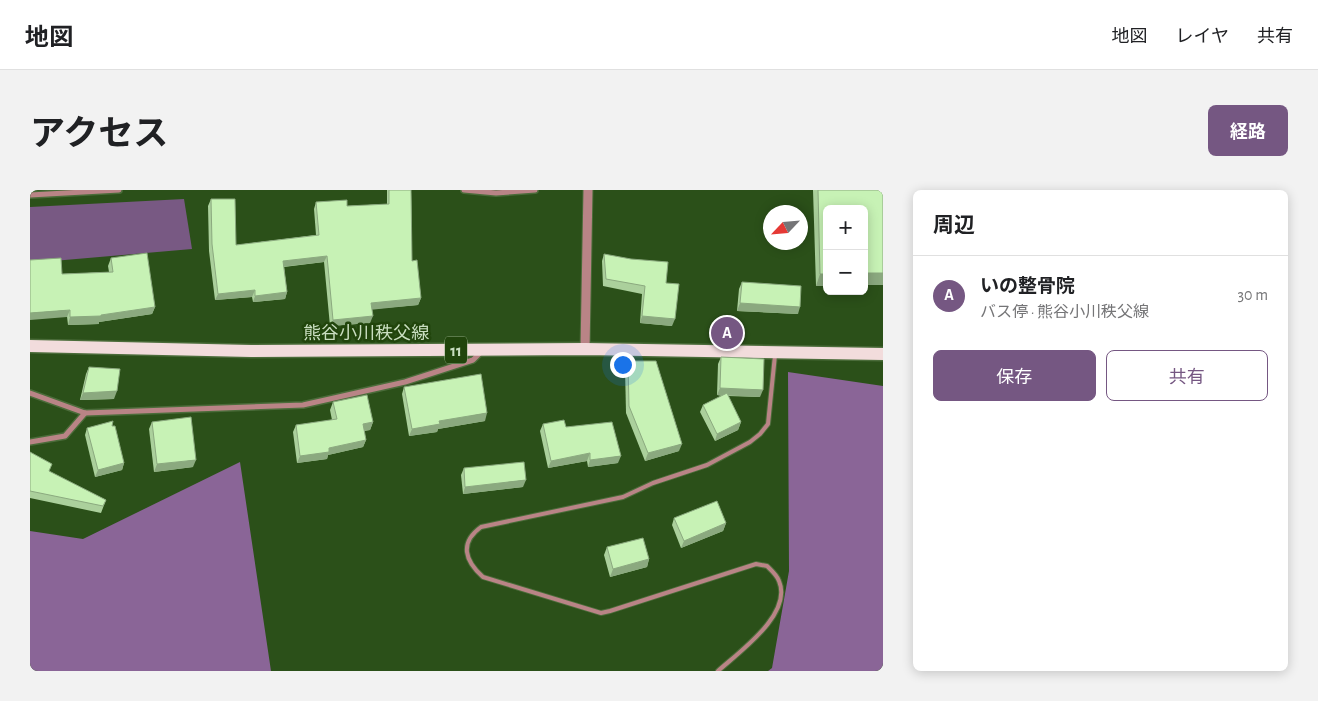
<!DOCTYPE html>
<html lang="ja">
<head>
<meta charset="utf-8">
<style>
	:root { --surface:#fff; --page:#f2f2f2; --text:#202124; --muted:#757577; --line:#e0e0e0; --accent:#755782 }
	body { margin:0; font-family:"Alegreya Sans","Noto Sans JP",sans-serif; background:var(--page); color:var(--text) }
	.controls { position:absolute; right:15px; top:15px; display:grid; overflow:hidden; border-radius:8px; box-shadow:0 2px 12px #0003 }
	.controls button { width:45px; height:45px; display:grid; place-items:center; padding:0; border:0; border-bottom:1px solid var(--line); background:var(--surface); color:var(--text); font:25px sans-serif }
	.compass { position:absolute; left:733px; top:15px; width:45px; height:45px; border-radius:50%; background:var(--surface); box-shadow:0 2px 12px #0003; rotate:244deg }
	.you { position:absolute; left:592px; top:174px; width:18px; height:18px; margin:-12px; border:4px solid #fff; border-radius:50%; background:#1a73e8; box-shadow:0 0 0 8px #1a73e833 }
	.badge { display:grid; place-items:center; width:32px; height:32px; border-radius:50%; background:var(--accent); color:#fff; font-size:16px; font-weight:700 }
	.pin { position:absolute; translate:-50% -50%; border:2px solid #fff; box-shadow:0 1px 5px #0006 }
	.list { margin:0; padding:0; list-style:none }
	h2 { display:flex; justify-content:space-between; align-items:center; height:65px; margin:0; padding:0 20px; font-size:21px }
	h2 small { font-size:16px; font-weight:400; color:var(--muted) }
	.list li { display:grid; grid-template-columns:32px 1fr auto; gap:15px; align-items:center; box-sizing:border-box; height:80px; padding:0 20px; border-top:1px solid var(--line) }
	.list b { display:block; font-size:19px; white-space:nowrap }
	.list p { margin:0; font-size:16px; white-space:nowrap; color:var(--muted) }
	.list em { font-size:16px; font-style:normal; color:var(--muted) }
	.actions { display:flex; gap:10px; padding:15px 20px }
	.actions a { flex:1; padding:11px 0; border:1px solid var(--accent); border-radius:8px; text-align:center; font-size:18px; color:var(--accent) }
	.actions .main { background:var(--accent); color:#fff }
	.map { position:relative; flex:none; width:853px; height:481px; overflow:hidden; border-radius:8px }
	header { display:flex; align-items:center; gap:30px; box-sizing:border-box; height:70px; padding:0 25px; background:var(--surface); border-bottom:1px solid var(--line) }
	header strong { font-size:24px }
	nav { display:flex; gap:28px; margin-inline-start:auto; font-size:18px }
	.intro { display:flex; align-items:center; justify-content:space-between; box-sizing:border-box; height:120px; padding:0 30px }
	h1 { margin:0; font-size:35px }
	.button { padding:12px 22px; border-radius:8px; background:var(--accent); color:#fff; font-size:18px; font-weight:700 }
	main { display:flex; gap:30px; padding:0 30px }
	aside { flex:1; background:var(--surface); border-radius:8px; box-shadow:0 2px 12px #0003 }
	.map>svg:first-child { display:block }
	.green { fill:#785983 }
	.forest { fill:#8a6597 }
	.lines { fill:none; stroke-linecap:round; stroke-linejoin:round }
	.service-casing { stroke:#4b6c3a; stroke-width:6 }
	.minor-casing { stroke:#4b6c3a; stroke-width:8 }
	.tertiary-casing { stroke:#4b6c3a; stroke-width:11 }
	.primary-casing { stroke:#4b6c3a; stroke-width:15 }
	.service { stroke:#b98486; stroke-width:4 }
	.minor { stroke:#b98486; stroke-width:5 }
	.tertiary { stroke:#b98486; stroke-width:9 }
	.primary { stroke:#f2dcdc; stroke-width:12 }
	.wall { fill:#abd09c }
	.shaded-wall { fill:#8ba97f }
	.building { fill:#c7f2b5; stroke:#8ba97f }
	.labels { text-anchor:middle; stroke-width:5; stroke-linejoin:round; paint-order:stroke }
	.shield { fill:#21450c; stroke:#97b08a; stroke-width:1 }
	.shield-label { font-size:16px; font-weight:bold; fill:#c9dec0 }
	.street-label { font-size:18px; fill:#c9dec0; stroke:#21450c }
</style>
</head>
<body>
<header>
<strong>地図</strong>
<nav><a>地図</a><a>レイヤ</a><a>共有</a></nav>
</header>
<div class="intro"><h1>アクセス</h1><a class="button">経路</a></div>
<main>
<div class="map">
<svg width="853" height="481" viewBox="0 0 853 481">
	<rect width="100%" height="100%" fill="#2b5019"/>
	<polygon class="green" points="154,9 162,59 0,73 0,17"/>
	<g class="forest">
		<polygon points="758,182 853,196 853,481 738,481 742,478 759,381"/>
		<polygon points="210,272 241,481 0,481 0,341 53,349"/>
	</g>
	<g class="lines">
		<g class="service-casing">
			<path id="service" d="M688,481c21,-19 75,-57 61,-90 -2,-6 -8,-11 -12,-15l-11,-2 -146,47 -9,2 -118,-36c-18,-16 -24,-34 -2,-50l142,-30 30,-14 54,-18 43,-23 10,-8 8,-10 7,-69"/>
		</g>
		<g class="minor-casing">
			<g id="minor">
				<polyline points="434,0 466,3 505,0"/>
				<polyline points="0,5 89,0"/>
				<polyline points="0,203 55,223 273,215 375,192 443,170 452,161"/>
				<polyline points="0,252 35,246 55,223"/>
			</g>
		</g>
		<g class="tertiary-casing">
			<polyline id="tertiary" points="555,159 558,0"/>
		</g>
		<g class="primary-casing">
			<polyline id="primary" points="0,156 221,161 555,159 853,164"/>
		</g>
		<use href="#service" class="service"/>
		<use href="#minor" class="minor"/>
		<use href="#tertiary" class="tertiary"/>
		<use href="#primary" class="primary"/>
	</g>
	<g class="wall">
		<polygon points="357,0 381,0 382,71 391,108 388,115 342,119 340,133 300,136 294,72 254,77 257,102 255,109 223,112 222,107 185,110 179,61 178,16 181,9 206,55 286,45 284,19 286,12 317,16 357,14"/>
		<polygon points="783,0 853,0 853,95 834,95 834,19 797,96 786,96"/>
		<polygon points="574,64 636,93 642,136 610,133 612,104 573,96 572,71"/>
		<polygon points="81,68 125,117 122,124 69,132 69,134 38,135 32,84 79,82 78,76"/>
		<polygon points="712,92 768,124 707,121 709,99"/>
		<polygon points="691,167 730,207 698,206 711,232 708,240 685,251 670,222 673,215 692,206 687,205 688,174"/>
		<polygon points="598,171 649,261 615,271 596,223 595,178"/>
		<polygon points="59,177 84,209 50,210 56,184"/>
		<polygon points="374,197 455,231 408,239 407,242 379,246 372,204"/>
		<polygon points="303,212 343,232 340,240 334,241 336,250 333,257 298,265 297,269 267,273 263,242 266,235 302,230 300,220"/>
		<polygon points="122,232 163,277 124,282 119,239"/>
		<polygon points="513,234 536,237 588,273 558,277 557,271 518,278 510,241"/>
		<polygon points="82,236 94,273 92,280 65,287 55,245 57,238"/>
		<polygon points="0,262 19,282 76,310 71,323 0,308"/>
		<polygon points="434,278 493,297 433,304 431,285"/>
		<polygon points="644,328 696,333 693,341 651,358 642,335"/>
		<polygon points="577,357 619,369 617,377 580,387 574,365"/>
	</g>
	<g class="shaded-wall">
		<polygon points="297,66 294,72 251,77 253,71"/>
		<rect x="834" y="83" width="19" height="12"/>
		<polygon points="790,84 797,84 797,96 786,96"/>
		<polygon points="225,100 222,107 185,110 188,104"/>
		<polygon points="257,102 255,109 223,112 225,106"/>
		<polygon points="391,108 388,115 339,120 341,113"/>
		<polygon points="710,113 770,117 768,124 707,121"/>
		<polygon points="125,117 122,124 69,132 69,134 38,135 40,127 71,125"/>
		<polygon points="40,120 37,127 0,130 0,123"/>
		<polygon points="343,126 340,133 300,136 303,130"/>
		<polygon points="612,126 645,129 642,136 610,133"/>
		<polygon points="690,198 733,200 730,207 687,205"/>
		<polygon points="87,201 84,209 50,210 53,203"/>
		<polygon points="457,223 455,231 408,239 407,242 379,246 382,239 409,231"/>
		<polygon points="343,232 340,240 330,241 333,234"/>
		<polygon points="711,232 708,240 685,251 687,244"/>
		<polygon points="336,250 333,257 298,265 297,269 267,273 270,266 299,258"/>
		<polygon points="652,254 649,261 615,271 618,263"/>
		<polygon points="560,263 557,271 518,278 521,271"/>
		<polygon points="591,266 588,273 558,277 560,270"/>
		<polygon points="166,270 163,277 124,282 127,274"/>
		<polygon points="94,273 92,280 65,287 68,280"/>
		<polygon points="496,290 493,297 433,304 435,297"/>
		<polygon points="696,333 693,341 651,358 654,351"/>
		<polygon points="619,369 617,377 580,387 583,379"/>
	</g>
	<g class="building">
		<polygon points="359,0 381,0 382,71 387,70 391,108 341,113 343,126 303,130 297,66 253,71 257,102 225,106 225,100 188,104 182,54 181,9 205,9 206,55 289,45 286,12 317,10 317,16 359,14"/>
		<polygon points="788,0 853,0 853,83 834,83 834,19 797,19 797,84 790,84"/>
		<polygon points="117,63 125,117 71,125 71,126 40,127 40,120 0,123 0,70 31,68 32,84 83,82 81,68"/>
		<polygon points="574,64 601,69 638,72 636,93 649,94 645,129 612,126 615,96 576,89"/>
		<polygon points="712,92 771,96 770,117 710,113"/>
		<polygon points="691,167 734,169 733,200 690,198"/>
		<polygon points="598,171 626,171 652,254 618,263 599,216"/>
		<polygon points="59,177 90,179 87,201 53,203"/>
		<polygon points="451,184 457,223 409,231 410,234 382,239 374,197"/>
		<polygon points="697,203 711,232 687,244 673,215"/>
		<polygon points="337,205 343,232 333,234 336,250 299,258 299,262 270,266 266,235 307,229 303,212"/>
		<polygon points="161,227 166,270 127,274 122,232"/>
		<polygon points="534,230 536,237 582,232 591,266 560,270 560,263 521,271 513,234"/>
		<polygon points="83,231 82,236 85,236 94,273 68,280 57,238"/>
		<polygon points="0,262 22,274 19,281 76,310 73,316 0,301"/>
		<polygon points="494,272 496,290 435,297 434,278"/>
		<polygon points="687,311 696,333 654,351 644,328"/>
		<polygon points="613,348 619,369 583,379 577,357"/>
	</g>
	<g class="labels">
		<rect class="shield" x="415" y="146.5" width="22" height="27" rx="4"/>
		<g class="shield-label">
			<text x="426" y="166">11</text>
		</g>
		<g class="street-label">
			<text x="336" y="149">熊谷小川秩父線</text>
		</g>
	</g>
</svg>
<div class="controls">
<button>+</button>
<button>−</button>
</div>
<svg class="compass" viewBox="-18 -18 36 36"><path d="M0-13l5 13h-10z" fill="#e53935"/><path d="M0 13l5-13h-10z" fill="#757577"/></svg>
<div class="you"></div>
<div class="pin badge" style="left:697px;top:143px">A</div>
</div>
<aside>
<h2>周辺<small></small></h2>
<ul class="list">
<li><span class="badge">A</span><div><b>いの整骨院</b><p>バス停 · 熊谷小川秩父線</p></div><em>30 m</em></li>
</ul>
<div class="actions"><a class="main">保存</a><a>共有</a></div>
</aside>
</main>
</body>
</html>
